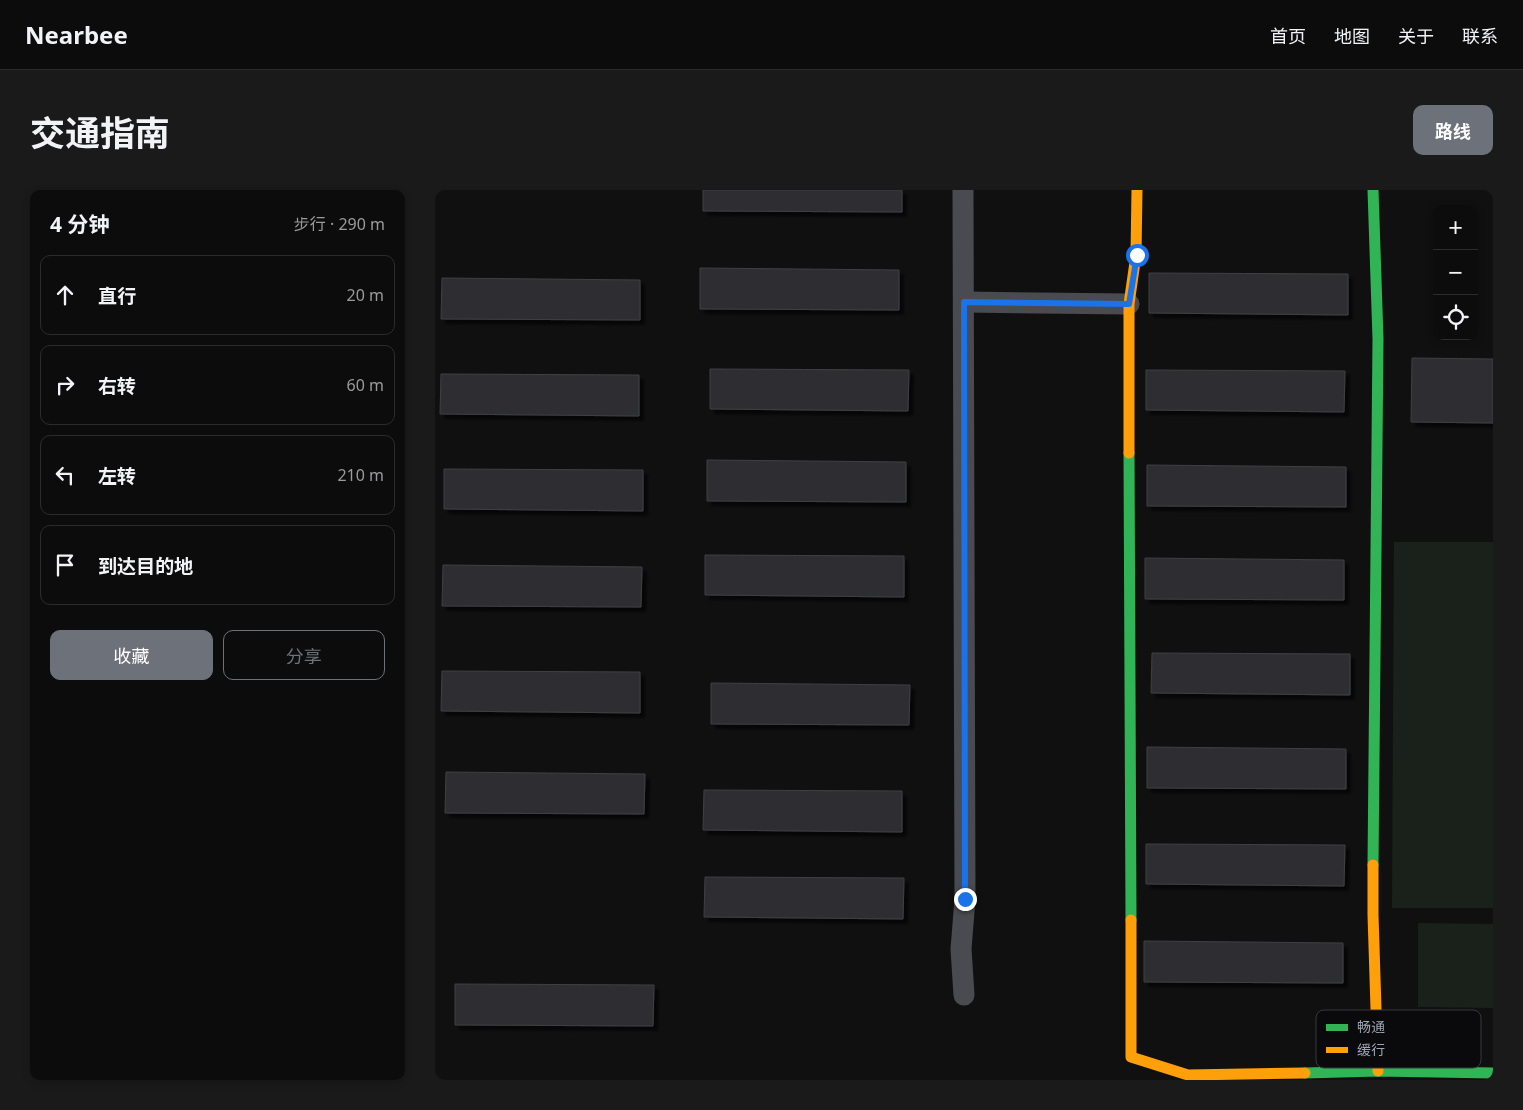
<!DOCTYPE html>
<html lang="zh">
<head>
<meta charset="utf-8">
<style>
	:root { --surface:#0c0c0c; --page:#1a1a1a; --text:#f1f3f6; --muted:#9a9b9d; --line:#2c2c2d; --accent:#6d727a }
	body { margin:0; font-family:"Noto Sans","Noto Sans SC",sans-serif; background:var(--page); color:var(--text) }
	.controls { position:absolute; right:15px; top:15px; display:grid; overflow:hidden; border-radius:10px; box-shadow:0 2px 8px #0003 }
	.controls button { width:45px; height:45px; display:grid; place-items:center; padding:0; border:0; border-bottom:1px solid var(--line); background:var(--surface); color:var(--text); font:25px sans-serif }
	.stop { position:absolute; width:15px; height:15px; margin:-11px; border:4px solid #1a73e8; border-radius:50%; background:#fff }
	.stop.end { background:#1a73e8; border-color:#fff; box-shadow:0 1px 5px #0008 }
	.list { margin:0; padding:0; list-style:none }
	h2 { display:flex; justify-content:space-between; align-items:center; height:65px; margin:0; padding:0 20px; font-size:21px }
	h2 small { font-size:16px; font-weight:400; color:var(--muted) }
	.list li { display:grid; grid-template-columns:32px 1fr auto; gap:15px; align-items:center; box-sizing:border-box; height:80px; margin:0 10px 10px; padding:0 10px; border:1px solid var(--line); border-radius:10px }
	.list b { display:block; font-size:19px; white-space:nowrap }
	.list em { font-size:16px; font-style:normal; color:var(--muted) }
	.actions { display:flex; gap:10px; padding:15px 20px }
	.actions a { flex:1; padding:11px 0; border:1px solid var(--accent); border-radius:10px; text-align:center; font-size:18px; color:var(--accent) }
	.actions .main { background:var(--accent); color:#fff }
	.icon { flex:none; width:28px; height:28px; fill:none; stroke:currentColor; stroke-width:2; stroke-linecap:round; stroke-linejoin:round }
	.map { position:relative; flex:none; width:1058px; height:890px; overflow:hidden; border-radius:10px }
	header { display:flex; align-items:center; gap:30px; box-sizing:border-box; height:70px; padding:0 25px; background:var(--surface); border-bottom:1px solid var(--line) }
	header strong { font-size:24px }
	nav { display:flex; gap:28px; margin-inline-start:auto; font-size:18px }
	.intro { display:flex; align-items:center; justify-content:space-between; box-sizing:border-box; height:120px; padding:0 30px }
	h1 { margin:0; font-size:35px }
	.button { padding:12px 22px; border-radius:10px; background:var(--accent); color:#fff; font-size:18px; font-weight:700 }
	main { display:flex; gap:30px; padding:0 30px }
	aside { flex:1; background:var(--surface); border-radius:10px; box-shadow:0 2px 8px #0003 }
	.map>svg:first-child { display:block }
	.green { fill:#1a201a }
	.building { fill:#2f2f31; stroke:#3e4044; filter:url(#shadow) }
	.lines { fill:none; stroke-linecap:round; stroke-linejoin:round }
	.street { stroke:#4a4b50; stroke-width:21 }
	.fast { stroke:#30b455; stroke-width:11 }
	.slow { stroke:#ff9f0a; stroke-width:11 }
	.route { stroke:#1a73e8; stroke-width:6 }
	.key { fill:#0a0a0c; stroke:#37393e; stroke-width:1 }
	.key-label { font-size:14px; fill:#9fa6b3 }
</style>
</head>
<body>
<header>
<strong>Nearbee</strong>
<nav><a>首页</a><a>地图</a><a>关于</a><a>联系</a></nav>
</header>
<div class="intro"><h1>交通指南</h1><a class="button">路线</a></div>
<main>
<aside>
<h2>4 分钟<small>步行 · 290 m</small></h2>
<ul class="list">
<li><svg class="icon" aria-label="ahead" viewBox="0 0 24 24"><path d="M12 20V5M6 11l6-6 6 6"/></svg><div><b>直行</b></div><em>20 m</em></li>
<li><svg class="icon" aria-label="right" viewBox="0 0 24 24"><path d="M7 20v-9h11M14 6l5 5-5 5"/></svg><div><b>右转</b></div><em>60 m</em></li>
<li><svg class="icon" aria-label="left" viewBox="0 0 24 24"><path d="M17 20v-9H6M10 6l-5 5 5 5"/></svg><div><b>左转</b></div><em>210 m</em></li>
<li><svg class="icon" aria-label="arrive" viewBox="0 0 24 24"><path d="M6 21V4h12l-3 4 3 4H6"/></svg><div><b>到达目的地</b></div></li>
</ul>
<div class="actions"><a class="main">收藏</a><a>分享</a></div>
</aside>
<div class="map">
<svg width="1058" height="890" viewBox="0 0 1058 890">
	<defs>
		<filter id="shadow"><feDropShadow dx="4.5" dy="4.5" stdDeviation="1" flood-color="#0009"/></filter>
	</defs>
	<rect width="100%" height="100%" fill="#101010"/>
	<g class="green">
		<polygon points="959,352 1058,352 1058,718 957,718"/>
		<polygon points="983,733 1058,734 1058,818 983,817"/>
	</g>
	<g class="building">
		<polygon points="268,0 467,0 467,22 268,21"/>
		<polygon points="265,78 464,80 464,120 265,119"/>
		<polygon points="714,83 913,84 913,125 714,123"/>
		<polygon points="7,88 205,90 205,130 6,129"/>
		<polygon points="977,168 1058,169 1058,233 976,232"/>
		<polygon points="275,179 474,180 473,221 275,219"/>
		<polygon points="711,180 910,181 909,222 711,220"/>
		<polygon points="6,184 204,185 204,226 5,224"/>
		<polygon points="272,270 471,272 471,312 272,311"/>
		<polygon points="712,275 911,277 911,317 712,316"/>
		<polygon points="9,279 208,280 208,321 9,319"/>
		<polygon points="270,365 469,366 469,407 270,405"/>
		<polygon points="710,368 909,370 909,410 710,409"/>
		<polygon points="8,375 207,377 206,417 7,416"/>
		<polygon points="717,463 915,464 915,505 716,503"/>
		<polygon points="7,481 205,482 205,523 6,521"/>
		<polygon points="276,493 475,495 474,535 276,534"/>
		<polygon points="712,557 911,559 911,599 712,598"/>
		<polygon points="11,582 210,584 209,624 10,623"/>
		<polygon points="269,600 467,601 467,642 268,640"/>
		<polygon points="711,654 910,655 909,696 711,694"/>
		<polygon points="270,687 469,688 468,729 269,727"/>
		<polygon points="709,751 908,753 908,793 709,792"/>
		<polygon points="20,794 219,795 218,836 20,835"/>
	</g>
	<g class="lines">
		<g class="street">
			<polyline points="528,0 530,709 526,759 529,805"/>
			<polyline points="529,112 694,114"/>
		</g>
		<g class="fast">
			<polyline points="938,0 943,149 938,675"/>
			<polyline points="694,263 696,730"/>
			<polyline points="870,883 943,881 1058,883"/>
		</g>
		<g class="slow">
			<polyline points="694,263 694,114 701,65 702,0"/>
			<polyline points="938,675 938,725 943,881"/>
			<polyline points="696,730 696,867 753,885 870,883"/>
		</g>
	</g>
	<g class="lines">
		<polyline class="route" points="530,709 529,112 694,114 702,65"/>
	</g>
	<rect x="881" y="820" width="165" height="58" rx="8" class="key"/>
	<rect x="891" y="834" width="22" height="7" fill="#30b455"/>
	<rect x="891" y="857" width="22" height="6" fill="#ff9f0a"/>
	<g class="key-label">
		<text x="922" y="842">畅通</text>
		<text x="922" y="865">缓行</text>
	</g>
</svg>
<div class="controls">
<button>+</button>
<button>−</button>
<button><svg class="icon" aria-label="locate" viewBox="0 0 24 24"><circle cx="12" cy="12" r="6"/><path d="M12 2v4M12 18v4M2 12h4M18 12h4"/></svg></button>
</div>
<div class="stop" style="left:702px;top:65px"></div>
<div class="stop end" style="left:530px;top:709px"></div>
</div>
</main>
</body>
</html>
